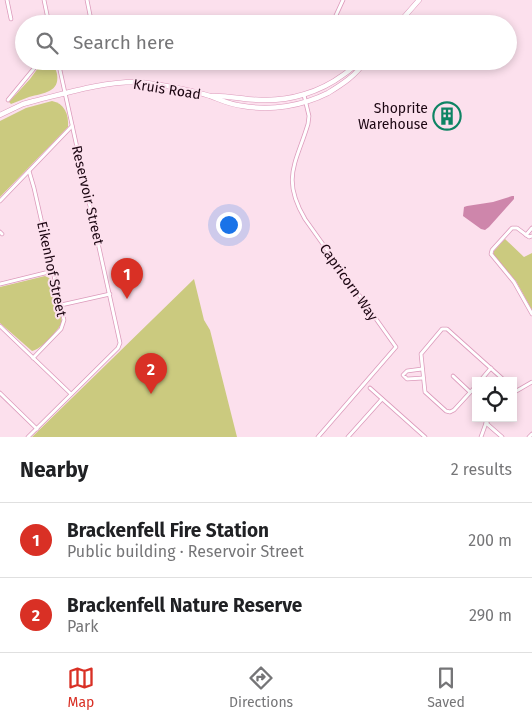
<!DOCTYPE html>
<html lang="en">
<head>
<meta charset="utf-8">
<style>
	:root { --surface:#fff; --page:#f2f2f2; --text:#202124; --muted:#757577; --line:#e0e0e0; --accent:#d93025 }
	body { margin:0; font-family:"Fira Sans",sans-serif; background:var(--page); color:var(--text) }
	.controls { position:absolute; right:15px; bottom:15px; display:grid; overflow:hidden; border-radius:0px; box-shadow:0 2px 8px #0003 }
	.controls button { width:45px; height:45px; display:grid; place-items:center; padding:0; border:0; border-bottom:1px solid var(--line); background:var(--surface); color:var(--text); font:25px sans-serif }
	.you { position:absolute; left:228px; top:224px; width:18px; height:18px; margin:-12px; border:4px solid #fff; border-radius:50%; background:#1a73e8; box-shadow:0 0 0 8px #1a73e833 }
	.badge { display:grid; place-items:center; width:32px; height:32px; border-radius:50%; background:var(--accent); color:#fff; font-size:16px; font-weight:700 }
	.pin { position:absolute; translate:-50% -41px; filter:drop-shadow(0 1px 2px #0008) }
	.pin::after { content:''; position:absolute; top:26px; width:18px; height:15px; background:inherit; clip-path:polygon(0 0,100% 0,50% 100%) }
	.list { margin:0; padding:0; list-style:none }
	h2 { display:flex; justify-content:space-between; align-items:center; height:65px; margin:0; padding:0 20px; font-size:21px }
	h2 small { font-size:16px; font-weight:400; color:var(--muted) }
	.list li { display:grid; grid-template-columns:32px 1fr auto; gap:15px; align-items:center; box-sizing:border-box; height:75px; padding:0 20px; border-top:1px solid var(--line) }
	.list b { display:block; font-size:19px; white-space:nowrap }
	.list p { margin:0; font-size:16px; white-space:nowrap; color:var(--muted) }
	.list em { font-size:16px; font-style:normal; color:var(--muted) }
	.icon { flex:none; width:28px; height:28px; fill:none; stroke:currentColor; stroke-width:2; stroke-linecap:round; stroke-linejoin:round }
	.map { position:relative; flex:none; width:532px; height:437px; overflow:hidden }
	.search { position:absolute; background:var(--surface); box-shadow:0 2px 8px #0003; left:15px; right:15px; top:15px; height:55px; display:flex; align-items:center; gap:12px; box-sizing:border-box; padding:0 18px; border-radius:28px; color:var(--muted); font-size:19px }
	.sheet { height:215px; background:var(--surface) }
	nav { display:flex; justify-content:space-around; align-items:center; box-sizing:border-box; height:70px; border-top:1px solid var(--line); background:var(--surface); font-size:14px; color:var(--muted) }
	nav a { display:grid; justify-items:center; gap:2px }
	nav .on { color:var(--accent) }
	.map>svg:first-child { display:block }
	.green { fill:#cbca7f }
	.water { fill:#ce86ab }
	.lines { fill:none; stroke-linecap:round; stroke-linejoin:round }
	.minor-casing { stroke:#dc9abb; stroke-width:4.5 }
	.tertiary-casing { stroke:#dc9abb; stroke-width:5.5 }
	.minor { stroke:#fff; stroke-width:3 }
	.tertiary { stroke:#fff; stroke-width:4.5 }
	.labels { text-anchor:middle; stroke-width:4; stroke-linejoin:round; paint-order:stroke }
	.street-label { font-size:14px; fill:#1c0612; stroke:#fce0ed }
	.poi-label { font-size:14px; fill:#1c0612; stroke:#fce0ed; text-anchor:end }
</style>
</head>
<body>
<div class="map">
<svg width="532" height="437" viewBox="0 0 532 437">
	<rect width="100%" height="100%" fill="#fce0ed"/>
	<g class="green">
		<path d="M47,64c6,1 9,4 10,10 3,18 -13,19 -28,23 -6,2 -12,5 -18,7l-2,-2 21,-23 8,-11z"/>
		<path d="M52,101c12,2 17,13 16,26l-68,70v-76l26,-13z"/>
		<polygon points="505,239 524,257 532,253 532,310 516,281 493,255 494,251"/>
		<path d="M45,276l8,4 9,42c-3,8 -22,28 -30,29l-32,-28v-36z"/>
		<polygon points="194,279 204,320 210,330 237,437 32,437"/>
	</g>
	<polygon class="water" points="512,196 514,196 514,199 489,227 485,230 481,229 463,216 464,207 467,206 493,202"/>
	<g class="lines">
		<g class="minor-casing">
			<g id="minor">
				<polyline points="7,0 11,19"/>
				<polyline points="44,0 49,24"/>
				<polyline points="87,0 90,15 94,24"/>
				<polyline points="332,24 343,0"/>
				<polyline points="238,61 266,64 285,61"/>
				<path d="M304,95l5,21 -1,8c-12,40 -27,54 -3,95l91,128 -78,90"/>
				<polyline points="8,100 36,66 47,61"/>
				<polyline points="29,171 34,188 64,320 61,329 33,358"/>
				<polyline points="0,201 72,126"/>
				<polyline points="0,232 2,234"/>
				<polyline points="526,235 532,228"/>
				<polyline points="532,236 529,237 517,228 512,228 492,250 491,254 514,282 532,314"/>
				<polyline points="0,284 53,271"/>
				<polyline points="61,305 110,294"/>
				<polyline points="0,326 71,394"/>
				<polyline points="422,369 407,371 403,375 407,379 423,378"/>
				<polyline points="453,376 470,392"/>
				<polyline points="480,381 491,368"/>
				<polyline points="476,386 454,410 450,412 446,411 425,392 421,354 442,329 447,329 505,381"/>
				<polyline points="370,388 425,437"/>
				<polyline points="0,393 37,429"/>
				<polyline points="513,393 532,382"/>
				<polyline points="486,423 502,437"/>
				<polyline points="28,437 118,348 120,343 58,61"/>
				<polyline points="348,437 382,399"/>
				<polyline points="481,437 486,423 491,418"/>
				<polyline points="529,437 532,434"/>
			</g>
		</g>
		<g class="tertiary-casing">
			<g id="tertiary">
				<polyline points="398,24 419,0"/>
				<path d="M211,96c17,-1 34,4 51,4 28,1 58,-8 81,-25 6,-4 12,-10 19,-14"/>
				<path d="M0,115l23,-11 11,-3c33,-8 68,-19 101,-19 20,1 56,8 75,14 11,4 21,9 33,10 28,5 59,0 85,-13 13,-8 29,-18 37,-32"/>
			</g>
		</g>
		<use href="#minor" class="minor"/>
		<use href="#tertiary" class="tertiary"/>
	</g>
	<defs>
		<g id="building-ring" transform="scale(1.4375)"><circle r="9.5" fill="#fce0ed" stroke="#0e8464" stroke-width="1.5"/><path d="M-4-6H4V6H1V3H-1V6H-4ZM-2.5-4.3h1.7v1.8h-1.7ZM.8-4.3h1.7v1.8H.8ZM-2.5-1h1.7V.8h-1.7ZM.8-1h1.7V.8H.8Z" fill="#0e8464"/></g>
	</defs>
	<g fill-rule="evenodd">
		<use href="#building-ring" x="447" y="116"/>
	</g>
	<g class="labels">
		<g class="street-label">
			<text transform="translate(167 89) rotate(9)" y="5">Kruis Road</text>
			<text transform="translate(88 195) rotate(77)" y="5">Reservoir Street</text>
			<text transform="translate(52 269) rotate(78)" y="5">Eikenhof Street</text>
			<text transform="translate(349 282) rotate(55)" y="5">Capricorn Way</text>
		</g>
		<g class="poi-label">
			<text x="428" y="113">Shoprite<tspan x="428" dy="16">Warehouse</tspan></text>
		</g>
	</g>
</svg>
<div class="controls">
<button><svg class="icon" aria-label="locate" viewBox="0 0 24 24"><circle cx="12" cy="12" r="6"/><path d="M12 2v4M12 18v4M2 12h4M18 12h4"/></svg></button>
</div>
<div class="you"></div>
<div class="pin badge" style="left:127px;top:299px">1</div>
<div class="pin badge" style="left:151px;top:394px">2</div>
<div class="search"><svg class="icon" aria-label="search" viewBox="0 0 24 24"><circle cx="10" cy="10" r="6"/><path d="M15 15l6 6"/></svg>Search here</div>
</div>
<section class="sheet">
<h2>Nearby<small>2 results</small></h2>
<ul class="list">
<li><span class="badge">1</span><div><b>Brackenfell Fire Station</b><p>Public building · Reservoir Street</p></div><em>200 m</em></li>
<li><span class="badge">2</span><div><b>Brackenfell Nature Reserve</b><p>Park</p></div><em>290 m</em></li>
</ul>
</section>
<nav>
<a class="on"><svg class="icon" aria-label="map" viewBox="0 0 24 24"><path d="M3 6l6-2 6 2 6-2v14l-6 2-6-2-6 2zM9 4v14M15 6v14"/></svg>Map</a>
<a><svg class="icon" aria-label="directions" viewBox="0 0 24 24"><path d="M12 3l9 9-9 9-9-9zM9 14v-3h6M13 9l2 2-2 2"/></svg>Directions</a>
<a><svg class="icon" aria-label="saved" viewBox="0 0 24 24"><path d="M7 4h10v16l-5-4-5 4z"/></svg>Saved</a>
</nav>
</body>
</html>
